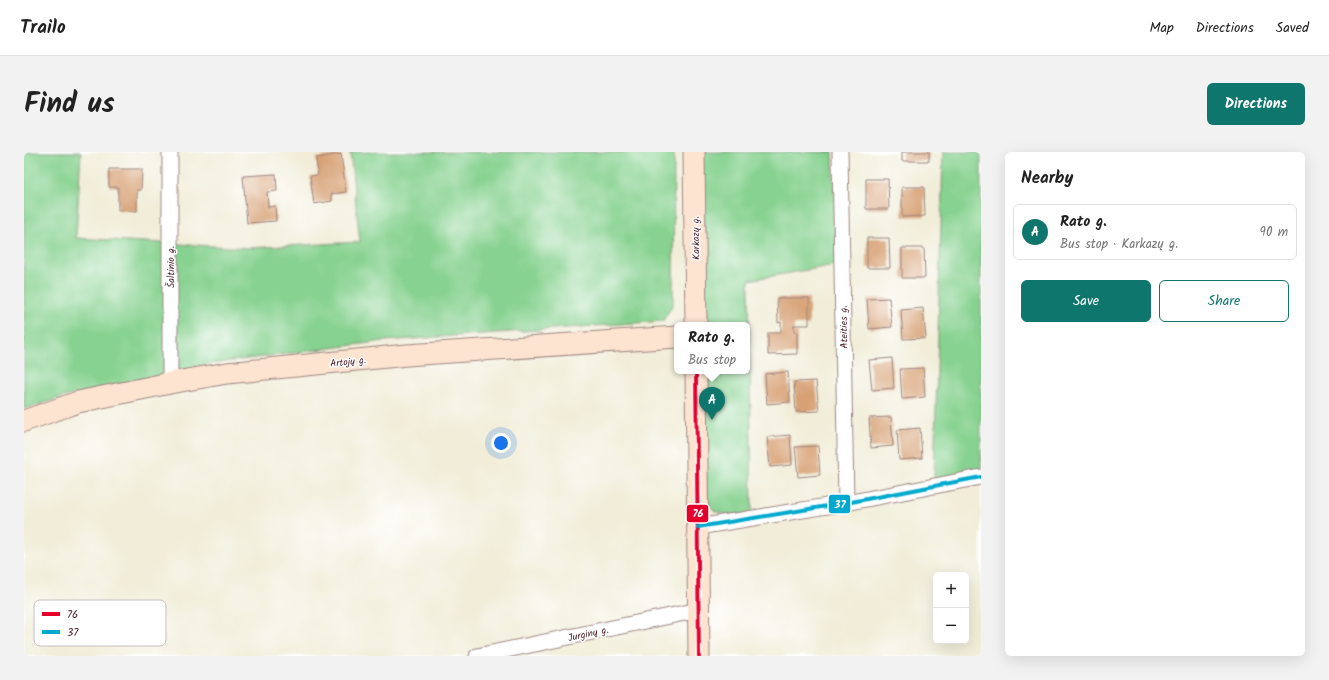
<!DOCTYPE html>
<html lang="en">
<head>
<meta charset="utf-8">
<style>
	:root { --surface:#fff; --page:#f2f2f2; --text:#222; --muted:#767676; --line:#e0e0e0; --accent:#0f766e }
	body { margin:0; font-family:Kalam,sans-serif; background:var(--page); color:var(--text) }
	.controls { position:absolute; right:12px; bottom:12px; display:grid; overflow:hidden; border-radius:6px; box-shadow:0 4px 16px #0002 }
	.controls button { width:36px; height:36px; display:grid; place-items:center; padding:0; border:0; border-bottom:1px solid var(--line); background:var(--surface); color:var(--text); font:20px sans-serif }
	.you { position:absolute; left:477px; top:291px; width:14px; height:14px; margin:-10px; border:3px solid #fff; border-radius:50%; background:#1a73e8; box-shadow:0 0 0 6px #1a73e833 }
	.badge { display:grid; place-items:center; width:26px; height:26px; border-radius:50%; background:var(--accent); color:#fff; font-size:13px; font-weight:700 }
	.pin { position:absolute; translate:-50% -33px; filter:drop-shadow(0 1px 2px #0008) }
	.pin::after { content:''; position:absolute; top:21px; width:14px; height:12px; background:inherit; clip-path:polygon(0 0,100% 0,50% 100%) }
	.popup { position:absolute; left:650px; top:170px; width:76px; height:52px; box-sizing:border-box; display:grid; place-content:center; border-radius:6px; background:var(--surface); filter:drop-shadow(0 1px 3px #0005); font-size:13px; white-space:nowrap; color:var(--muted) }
	.popup b { font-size:15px; color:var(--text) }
	.popup::after { content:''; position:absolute; left:50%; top:100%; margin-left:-8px; border:8px solid transparent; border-top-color:var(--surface) }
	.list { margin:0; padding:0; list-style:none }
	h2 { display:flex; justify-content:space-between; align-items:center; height:52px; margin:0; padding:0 16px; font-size:17px }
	h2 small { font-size:13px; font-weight:400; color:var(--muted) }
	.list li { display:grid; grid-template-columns:26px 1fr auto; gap:12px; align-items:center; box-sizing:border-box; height:56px; margin:0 8px 8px; padding:0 8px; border:1px solid var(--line); border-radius:6px }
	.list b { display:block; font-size:15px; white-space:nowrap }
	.list p { margin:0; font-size:13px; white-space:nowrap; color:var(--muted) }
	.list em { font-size:13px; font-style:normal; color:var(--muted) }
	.actions { display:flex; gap:8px; padding:12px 16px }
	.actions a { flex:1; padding:9px 0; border:1px solid var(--accent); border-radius:6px; text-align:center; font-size:14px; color:var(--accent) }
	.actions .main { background:var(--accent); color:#fff }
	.map { position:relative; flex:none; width:957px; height:504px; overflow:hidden; border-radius:6px }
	header { display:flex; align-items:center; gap:24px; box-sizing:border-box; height:56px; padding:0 20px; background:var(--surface); border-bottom:1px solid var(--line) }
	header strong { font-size:19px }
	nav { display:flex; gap:22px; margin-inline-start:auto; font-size:14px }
	.intro { display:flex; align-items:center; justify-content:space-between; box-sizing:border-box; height:96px; padding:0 24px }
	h1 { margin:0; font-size:28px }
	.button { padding:10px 18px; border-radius:6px; background:var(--accent); color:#fff; font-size:14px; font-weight:700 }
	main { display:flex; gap:24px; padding:0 24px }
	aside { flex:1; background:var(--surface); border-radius:6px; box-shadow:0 4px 16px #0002 }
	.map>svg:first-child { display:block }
	.green { fill:#87d290; stroke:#68785e }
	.building { fill:#d7a174 }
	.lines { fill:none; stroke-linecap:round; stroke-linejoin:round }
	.minor-casing { stroke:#9e8682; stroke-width:17 }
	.secondary-casing { stroke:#9e8682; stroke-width:23 }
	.minor { stroke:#fff; stroke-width:15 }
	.secondary { stroke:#fde4d1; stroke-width:21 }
	.bus-1-casing { stroke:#fff; stroke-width:7 }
	.bus-2-casing { stroke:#fff; stroke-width:7 }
	.bus-1 { stroke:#e4002b; stroke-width:4 }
	.bus-2 { stroke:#00a9ce; stroke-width:4 }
	.labels { text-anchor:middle; stroke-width:3; stroke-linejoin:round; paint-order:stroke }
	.street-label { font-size:10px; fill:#4a1f2b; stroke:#fff }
	.key { fill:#fff; stroke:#c9bcbf; stroke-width:1 }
	.key-label { font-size:11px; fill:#4a1f2b }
	.line-badge { stroke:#fff; stroke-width:1.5 }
	.badge-label { font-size:11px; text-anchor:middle; font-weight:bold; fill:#fff }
</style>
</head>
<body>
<header>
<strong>Trailo</strong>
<nav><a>Map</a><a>Directions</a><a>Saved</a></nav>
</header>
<div class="intro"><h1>Find us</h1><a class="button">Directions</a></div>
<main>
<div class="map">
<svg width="957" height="504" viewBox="0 0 957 504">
	<rect width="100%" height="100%" fill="#fff"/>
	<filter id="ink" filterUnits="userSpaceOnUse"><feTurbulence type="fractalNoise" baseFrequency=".025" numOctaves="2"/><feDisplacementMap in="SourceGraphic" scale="8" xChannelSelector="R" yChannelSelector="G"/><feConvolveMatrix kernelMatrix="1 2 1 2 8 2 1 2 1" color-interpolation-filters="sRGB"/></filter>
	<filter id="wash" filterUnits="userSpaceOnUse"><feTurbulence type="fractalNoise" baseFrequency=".012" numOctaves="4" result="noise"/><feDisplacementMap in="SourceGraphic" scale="16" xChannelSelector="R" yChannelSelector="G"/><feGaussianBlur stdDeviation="0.9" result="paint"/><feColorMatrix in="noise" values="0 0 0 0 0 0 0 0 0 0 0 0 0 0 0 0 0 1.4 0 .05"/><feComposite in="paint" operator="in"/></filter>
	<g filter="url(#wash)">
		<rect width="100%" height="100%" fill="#f1edd8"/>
		<g class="green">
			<polygon points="0,0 57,0 52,86 223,96 336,90 326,0 650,0 649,152 639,169 360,189 185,212 40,245 0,257"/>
			<path d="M678,0h131l3,113 -87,15 3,233c-13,1 -35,6 -42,-8 -2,-4 -3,-9 -4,-13l-1,-121h42v-46h-43z"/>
			<polygon points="919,0 957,0 957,318 910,328"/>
		</g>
		<g id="blocks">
			<g class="building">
				<rect x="878" y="0" width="27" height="9"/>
				<polygon points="317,2 322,40 307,42 308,49 290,52 286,24 294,23 292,6"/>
				<polygon points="85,17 118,17 117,38 113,38 113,59 94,58 94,35 85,35"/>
				<polygon points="252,22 253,39 243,40 244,55 251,54 252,69 223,71 219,24"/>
				<polygon points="842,27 864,27 865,57 842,57"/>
				<polygon points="878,35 900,35 901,64 878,65"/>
				<polygon points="843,86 865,86 866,116 843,116"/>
				<polygon points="878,96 900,96 901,126 878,126"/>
				<polygon points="753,146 785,146 785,173 770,173 770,180 773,180 773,202 744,203 744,181 757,181 757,170 754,171"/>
				<polygon points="865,146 868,175 845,177 843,147"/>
				<polygon points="899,156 902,186 879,187 877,158"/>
				<polygon points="868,206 870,236 848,238 845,208"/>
				<polygon points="899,216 901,245 878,247 876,217"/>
				<polygon points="764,220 766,250 743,252 741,222"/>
				<polygon points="792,229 795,259 772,260 770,230"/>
				<polygon points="867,265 869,294 847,296 845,266"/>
				<polygon points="896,276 898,306 875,308 873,278"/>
				<polygon points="766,283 768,313 746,315 743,285"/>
				<polygon points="794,294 796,323 774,325 771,295"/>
			</g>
		</g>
	</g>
	<g filter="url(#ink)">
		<use href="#blocks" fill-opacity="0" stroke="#9e8682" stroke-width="1"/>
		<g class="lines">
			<g class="minor-casing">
				<g id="minor">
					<polyline points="816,0 822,351"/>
					<polyline points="146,231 146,0"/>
					<polyline points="674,375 822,351 957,325"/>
					<polyline points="453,504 675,458"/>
				</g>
			</g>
			<g class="secondary-casing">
				<g id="secondary">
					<polyline points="670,0 672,173"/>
					<polyline points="672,219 675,504"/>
					<polyline points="0,269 54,250 146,231 203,221 383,203 653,185"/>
				</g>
			</g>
			<use href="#minor" class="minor"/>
			<use href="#secondary" class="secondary"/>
			<g class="bus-1-casing">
				<polyline id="bus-1" points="672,219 675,504"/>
			</g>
			<g class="bus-2-casing">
				<polyline id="bus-2" points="674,375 822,351 957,325"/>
			</g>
			<use href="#bus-1" class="bus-1"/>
			<use href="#bus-2" class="bus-2"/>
		</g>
	</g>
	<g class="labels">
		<g class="street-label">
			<text transform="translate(671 86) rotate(-91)" y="4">Karkazų g.</text>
			<text transform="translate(146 115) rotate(-90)" y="4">Šaltinio g.</text>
			<text transform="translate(819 175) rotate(-91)" y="4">Ateities g.</text>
			<text transform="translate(324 209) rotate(-6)" y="4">Artojų g.</text>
			<text transform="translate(564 481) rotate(-12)" y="4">Jurginų g.</text>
		</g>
	</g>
	<rect x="10" y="448" width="132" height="46" rx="6" class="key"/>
	<rect x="18" y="460" width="18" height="4" fill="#e4002b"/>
	<rect x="18" y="478" width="18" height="4" fill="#00a9ce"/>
	<g class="key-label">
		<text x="43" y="466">76</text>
		<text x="43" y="484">37</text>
	</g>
	<g class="line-badge">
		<rect x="804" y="342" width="23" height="20" rx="4" fill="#00a9ce"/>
		<rect x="662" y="352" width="23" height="19" rx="4" fill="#e4002b"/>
	</g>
	<g class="badge-label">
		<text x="816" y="356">37</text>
		<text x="674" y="365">76</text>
	</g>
</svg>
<div class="controls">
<button>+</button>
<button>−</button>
</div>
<div class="you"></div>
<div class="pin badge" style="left:688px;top:268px">A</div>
<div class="popup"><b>Rato g.</b>Bus stop</div>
</div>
<aside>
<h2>Nearby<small></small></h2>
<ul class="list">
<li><span class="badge">A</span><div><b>Rato g.</b><p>Bus stop · Karkazų g.</p></div><em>90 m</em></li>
</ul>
<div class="actions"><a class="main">Save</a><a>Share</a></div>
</aside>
</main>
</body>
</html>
